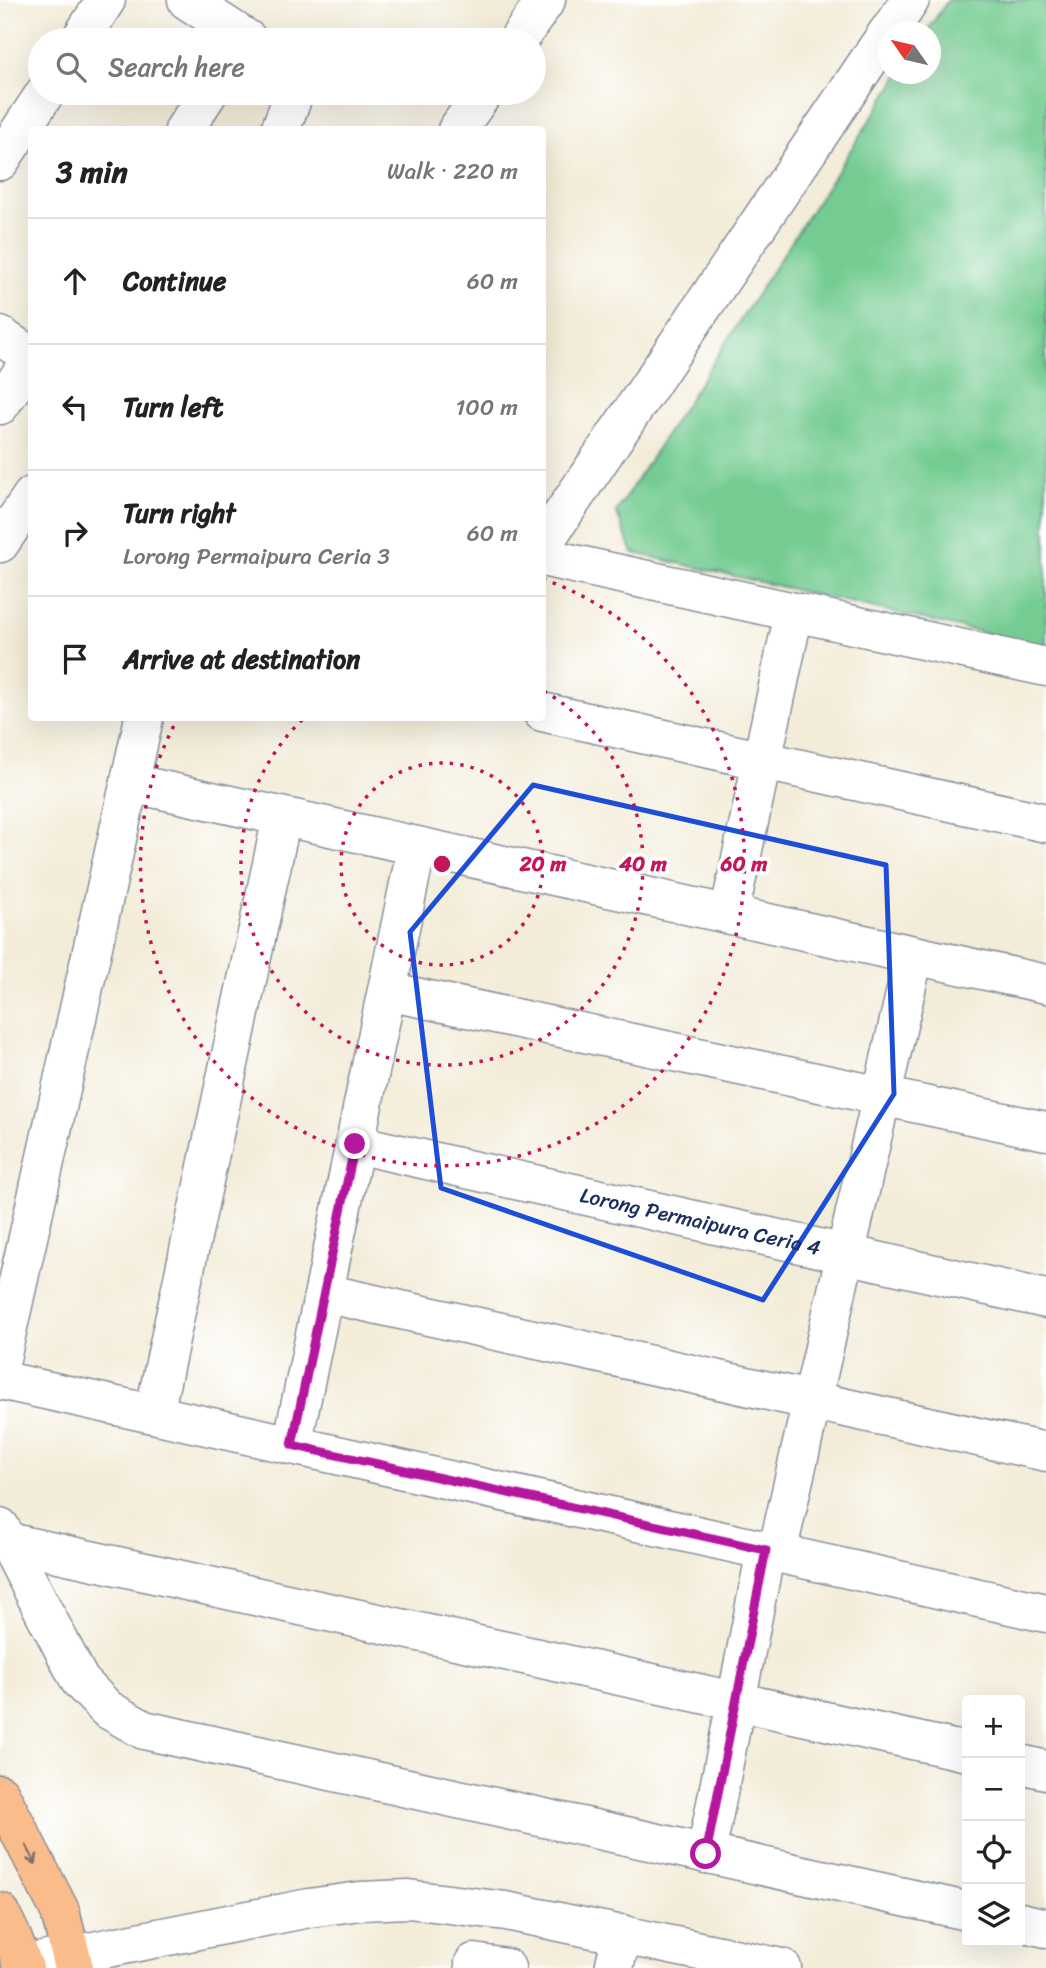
<!DOCTYPE html>
<html lang="en">
<head>
<meta charset="utf-8">
<style>
	:root { --surface:#fff; --page:#f6f6f6; --text:#222; --muted:#767676; --line:#e0e0e0 }
	body { margin:0; font-family:Sriracha,sans-serif; background:var(--page); color:var(--text) }
	.controls { position:absolute; right:21px; bottom:21px; display:grid; overflow:hidden; border-radius:7px; box-shadow:0 7px 28px #0002 }
	.controls button { width:63px; height:63px; display:grid; place-items:center; padding:0; border:0; border-bottom:2px solid var(--line); background:var(--surface); color:var(--text); font:35px sans-serif }
	.compass { position:absolute; left:878px; top:21px; width:63px; height:63px; border-radius:50%; background:var(--surface); box-shadow:0 7px 28px #0002; rotate:304deg }
	.stop { position:absolute; width:21px; height:21px; margin:-16px; border:5px solid #b5179e; border-radius:50%; background:#fff }
	.stop.end { background:#b5179e; border-color:#fff; box-shadow:0 2px 7px #0008 }
	.list { margin:0; padding:0; list-style:none }
	h2 { display:flex; justify-content:space-between; align-items:center; height:91px; margin:0; padding:0 28px; font-size:30px }
	h2 small { font-size:23px; font-weight:400; color:var(--muted) }
	.list li { display:grid; grid-template-columns:46px 1fr auto; gap:21px; align-items:center; box-sizing:border-box; height:126px; padding:0 28px; border-top:2px solid var(--line) }
	.list b { display:block; font-size:26px; white-space:nowrap }
	.list p { margin:0; font-size:23px; white-space:nowrap; color:var(--muted) }
	.list em { font-size:23px; font-style:normal; color:var(--muted) }
	.icon { flex:none; width:38px; height:38px; fill:none; stroke:currentColor; stroke-width:2; stroke-linecap:round; stroke-linejoin:round }
	.map { position:relative; flex:none; width:1046px; height:1968px; overflow:hidden }
	.search { position:absolute; background:var(--surface); box-shadow:0 7px 28px #0002; left:28px; top:28px; width:518px; height:77px; display:flex; align-items:center; gap:18px; box-sizing:border-box; padding:0 24px; border-radius:38px; color:var(--muted); font-size:26px }
	.panel { position:absolute; background:var(--surface); box-shadow:0 7px 28px #0002; left:28px; top:126px; width:518px; height:595px; border-radius:7px }
	.map>svg:first-child { display:block }
	.green { fill:#74cc92; stroke:#487e78; stroke-width:2 }
	.lines { fill:none; stroke-linecap:round; stroke-linejoin:round }
	.minor-casing { stroke:#878e9b; stroke-width:41 }
	.major-casing { stroke:#878e9b; stroke-width:41 }
	.minor { stroke:#fff; stroke-width:38 }
	.major { stroke:#f9bc8a; stroke-width:38 }
	.oneway { stroke:#7f6e72 }
	.route { stroke:#b5179e; stroke-width:9 }
	.marked { fill:none; stroke:#1d4ed8; stroke-width:5; stroke-linejoin:round }
	.ring { fill:none; stroke:#c2185b; stroke-width:3.5; stroke-dasharray:3.5 7 }
	.labels { text-anchor:middle; stroke-width:7; stroke-linejoin:round; paint-order:stroke }
	.street-label { font-size:21px; fill:#1b2f5e; stroke:#fff }
	.centre { fill:#c2185b; stroke:#fff; stroke-width:3.5 }
	.ring-label { font-size:21px; text-anchor:middle; font-weight:bold; fill:#c2185b; stroke:#fff; stroke-width:7; stroke-linejoin:round; paint-order:stroke }
</style>
</head>
<body>
<div class="map">
<svg width="1046" height="1968" viewBox="0 0 1046 1968">
	<rect width="100%" height="100%" fill="#fff"/>
	<filter id="ink" filterUnits="userSpaceOnUse"><feTurbulence type="fractalNoise" baseFrequency=".0143" numOctaves="2"/><feDisplacementMap in="SourceGraphic" scale="14" xChannelSelector="R" yChannelSelector="G"/><feConvolveMatrix kernelMatrix="1 2 1 2 8 2 1 2 1" color-interpolation-filters="sRGB"/></filter>
	<filter id="wash" filterUnits="userSpaceOnUse"><feTurbulence type="fractalNoise" baseFrequency=".00686" numOctaves="4" result="noise"/><feDisplacementMap in="SourceGraphic" scale="28" xChannelSelector="R" yChannelSelector="G"/><feGaussianBlur stdDeviation="1.57" result="paint"/><feColorMatrix in="noise" values="0 0 0 0 0 0 0 0 0 0 0 0 0 0 0 0 0 1.4 0 .05"/><feComposite in="paint" operator="in"/></filter>
	<g filter="url(#wash)">
		<rect width="100%" height="100%" fill="#f3ecd8"/>
		<polygon class="green" points="948,0 1046,0 1046,647 633,553 616,512 900,74 930,74 930,32 927,31"/>
	</g>
	<g filter="url(#ink)">
		<g class="lines">
			<g class="minor-casing">
				<g id="minor">
					<polyline points="187,0 248,40"/>
					<polyline points="889,32 910,0"/>
					<polyline points="80,40 106,0"/>
					<polyline points="518,40 546,0"/>
					<polyline points="184,130 208,93"/>
					<polyline points="280,130 291,102 292,93"/>
					<polyline points="457,130 483,93"/>
					<polyline points="0,161 45,93"/>
					<polyline points="0,336 32,357"/>
					<polyline points="0,405 32,358"/>
					<polyline points="0,543 32,496"/>
					<polyline points="542,545 888,32"/>
					<polyline points="542,557 1046,667"/>
					<polyline points="542,712 1046,823"/>
					<polyline points="130,783 1046,984"/>
					<polyline points="729,915 794,612"/>
					<polyline points="387,991 1046,1131"/>
					<path id="s1" d="M355,1144l691,155"/>
					<polyline points="324,1293 1046,1452"/>
					<polyline points="0,1363 144,718"/>
					<polyline points="0,1380 1046,1613"/>
					<polyline points="154,1414 282,817"/>
					<polyline points="292,1445 417,846"/>
					<polyline points="0,1527 80,1681 107,1709 144,1730 967,1911"/>
					<polyline points="8,1542 967,1752"/>
					<polyline points="777,1553 914,955"/>
					<polyline points="1020,1764 1046,1770"/>
					<polyline points="706,1854 766,1550"/>
					<polyline points="1020,1922 1046,1928"/>
					<polyline points="474,1963 506,1968"/>
					<polyline points="23,1965 309,1908 360,1901 408,1899 506,1911 782,1968"/>
					<polyline points="614,1968 622,1934"/>
				</g>
			</g>
			<g class="major-casing">
				<g id="major">
					<polyline points="0,1794 60,1911 74,1968"/>
					<polyline points="0,1912 11,1935 24,1968"/>
				</g>
			</g>
			<use href="#minor" class="minor"/>
			<use href="#major" class="major"/>
		</g>
		<defs><path id="oneway-shaft" d="M-6 0H5M1.5-3L5.5 0L1.5 3" fill="none" stroke-width="1.6" stroke-linecap="round" stroke-linejoin="round" transform="scale(1.75)"/></defs>
		<use class="oneway" href="#oneway-shaft" transform="translate(31 1855) rotate(63)"/>
	</g>
	<g class="lines" filter="url(#ink)">
		<polyline class="route" points="355,1144 292,1445 766,1550 706,1854"/>
	</g>
	<path class="marked" d="M533,785l353,80 8,229 -131,206 -322,-112 -31,-256z"/>
	<g class="ring">
		<circle cx="442" cy="864" r="101"/>
		<path d="M544 691A201 201 0 1 1 304 718"/>
		<path d="M543 579A302 302 0 1 1 178 718"/>
	</g>
	<g class="labels">
		<g class="street-label">
			<text dy="7" stroke="none"><textPath href="#s1" startOffset="354">Lorong Permaipura Ceria 4</textPath></text>
		</g>
	</g>
	<circle cx="442" cy="864" r="10" class="centre"/>
	<g class="ring-label">
		<text x="543" y="871">20 m</text>
		<text x="643" y="871">40 m</text>
		<text x="744" y="871">60 m</text>
	</g>
</svg>
<div class="controls">
<button>+</button>
<button>−</button>
<button><svg class="icon" aria-label="locate" viewBox="0 0 24 24"><circle cx="12" cy="12" r="6"/><path d="M12 2v4M12 18v4M2 12h4M18 12h4"/></svg></button>
<button><svg class="icon" aria-label="layers" viewBox="0 0 24 24"><path d="M12 4l9 5-9 5-9-5zM3 14l9 5 9-5"/></svg></button>
</div>
<svg class="compass" viewBox="-18 -18 36 36"><path d="M0-13l5 13h-10z" fill="#e53935"/><path d="M0 13l5-13h-10z" fill="#767676"/></svg>
<div class="stop" style="left:706px;top:1854px"></div>
<div class="stop end" style="left:355px;top:1144px"></div>
<div class="search"><svg class="icon" aria-label="search" viewBox="0 0 24 24"><circle cx="10" cy="10" r="6"/><path d="M15 15l6 6"/></svg>Search here</div>
<section class="panel">
<h2>3 min<small>Walk · 220 m</small></h2>
<ul class="list">
<li><svg class="icon" aria-label="ahead" viewBox="0 0 24 24"><path d="M12 20V5M6 11l6-6 6 6"/></svg><div><b>Continue</b></div><em>60 m</em></li>
<li><svg class="icon" aria-label="left" viewBox="0 0 24 24"><path d="M17 20v-9H6M10 6l-5 5 5 5"/></svg><div><b>Turn left</b></div><em>100 m</em></li>
<li><svg class="icon" aria-label="right" viewBox="0 0 24 24"><path d="M7 20v-9h11M14 6l5 5-5 5"/></svg><div><b>Turn right</b><p>Lorong Permaipura Ceria 3</p></div><em>60 m</em></li>
<li><svg class="icon" aria-label="arrive" viewBox="0 0 24 24"><path d="M6 21V4h12l-3 4 3 4H6"/></svg><div><b>Arrive at destination</b></div></li>
</ul>
</section>
</div>
</body>
</html>
